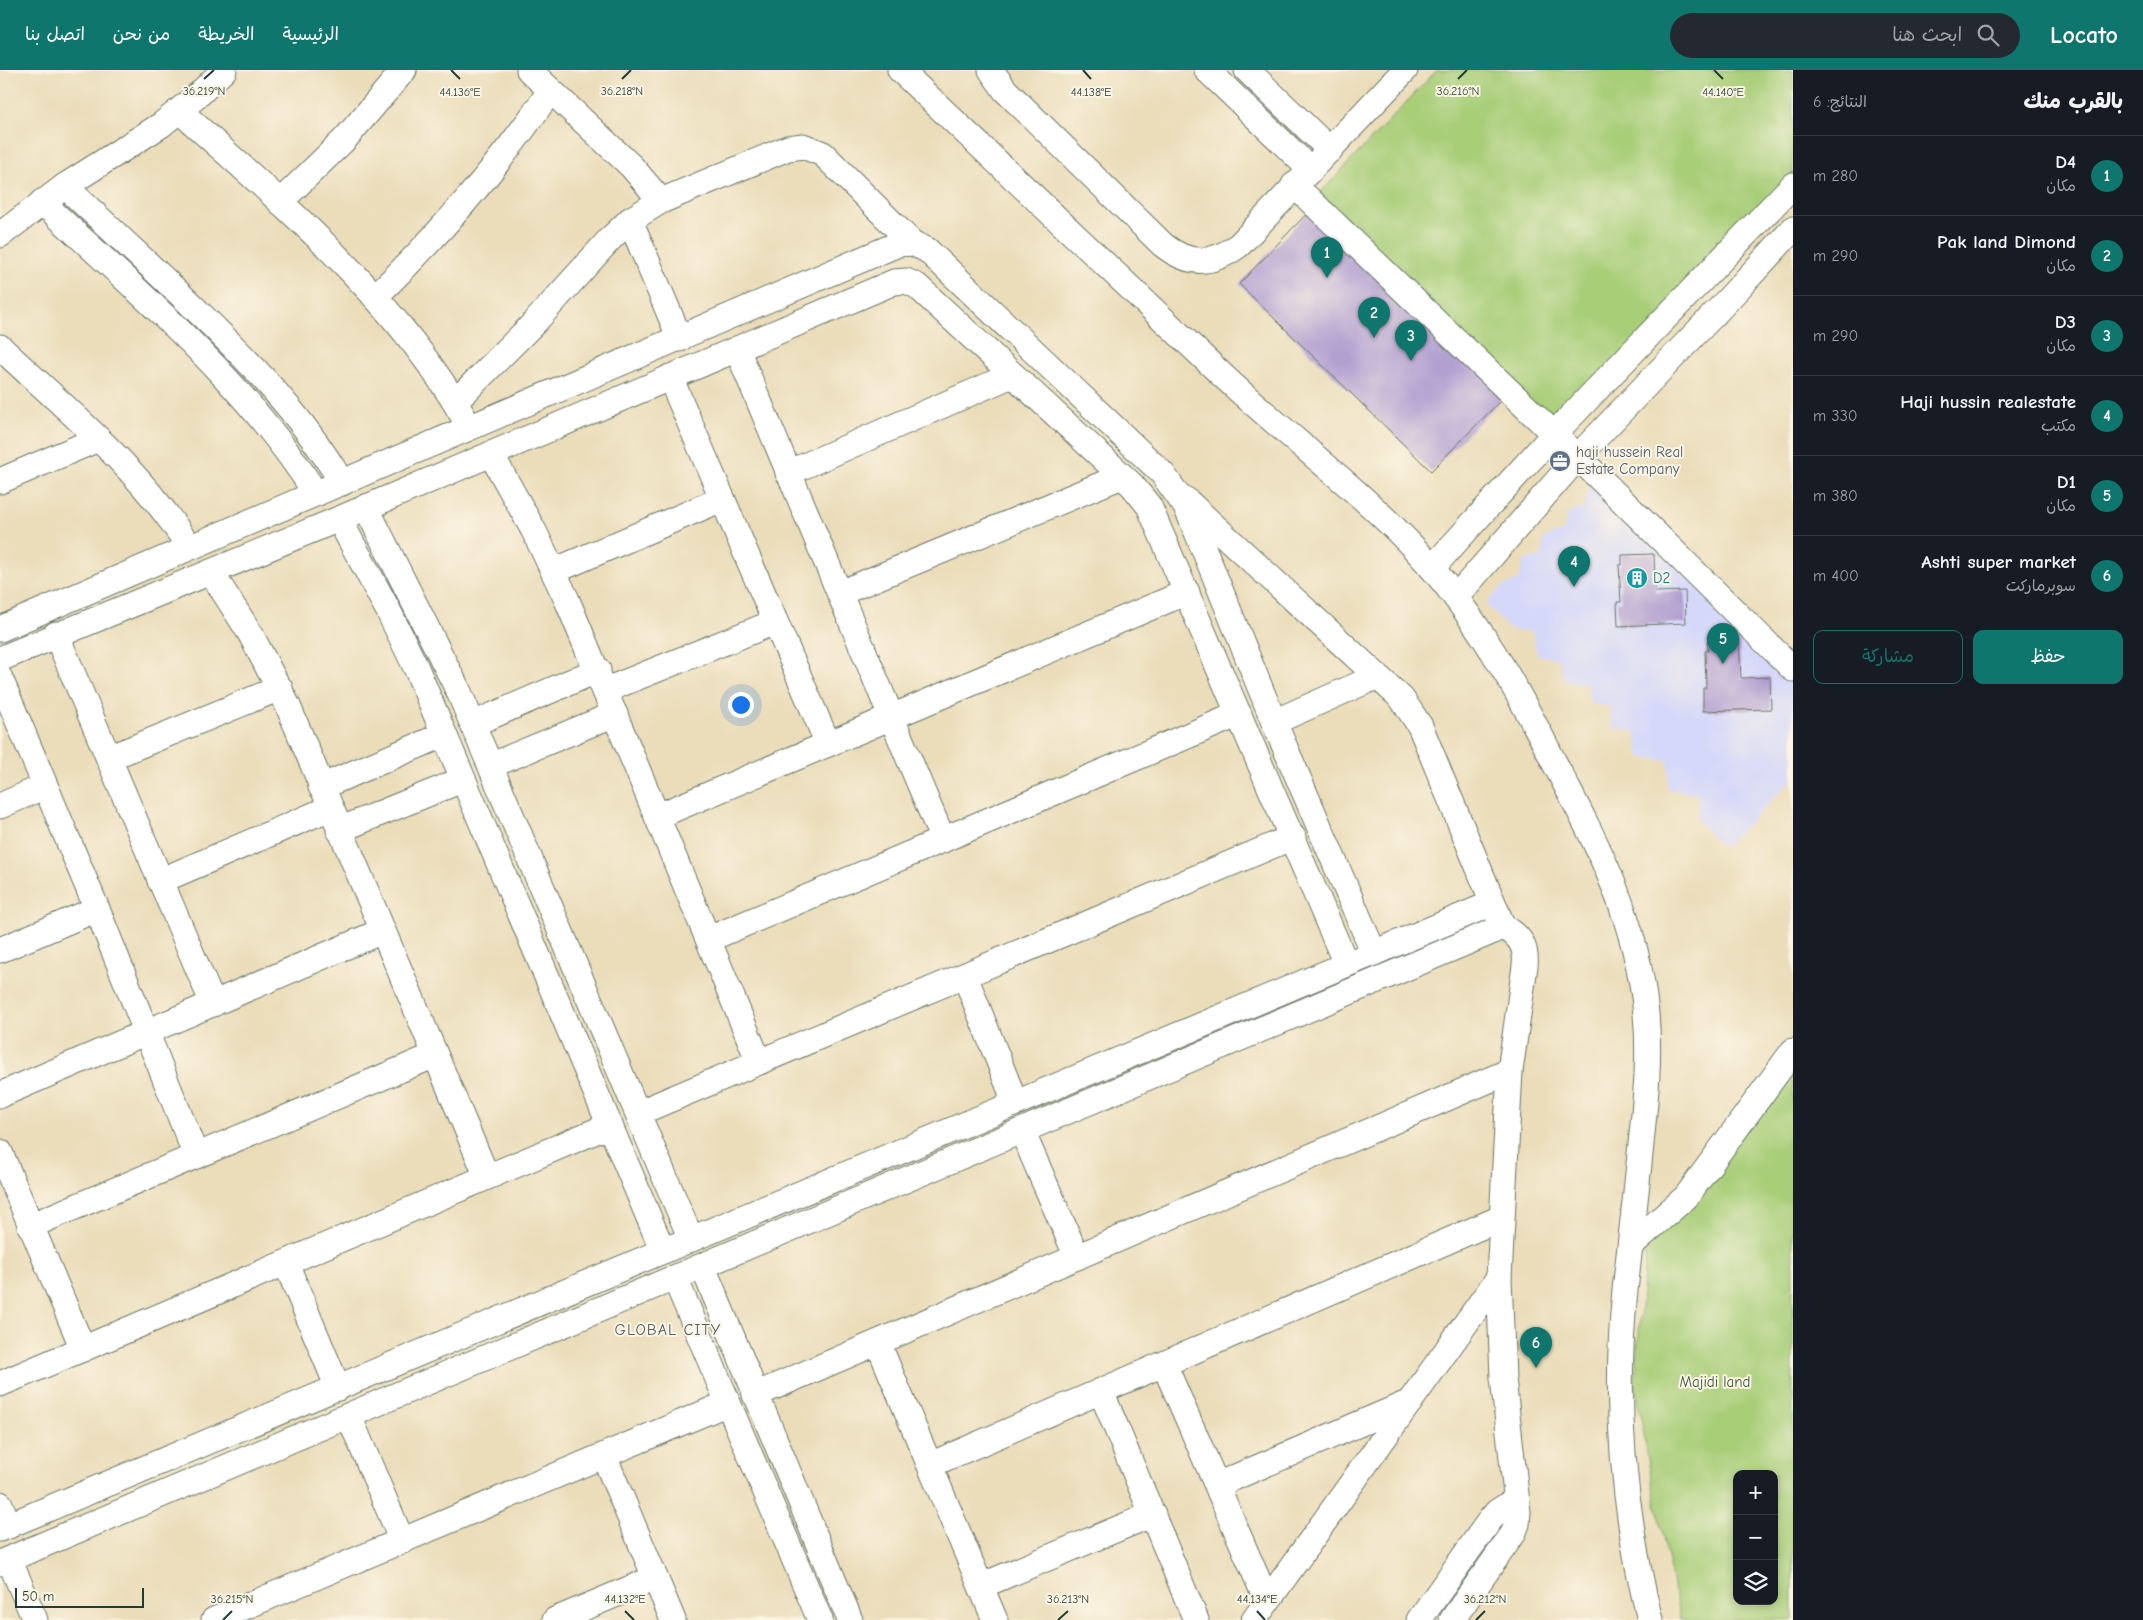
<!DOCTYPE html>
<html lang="ar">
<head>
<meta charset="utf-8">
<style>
	:root { --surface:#171b24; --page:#242831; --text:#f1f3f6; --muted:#9ea1a6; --line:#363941; --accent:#0f766e }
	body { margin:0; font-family:"Comic Neue","Playpen Sans Arabic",sans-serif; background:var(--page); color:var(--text); direction:rtl }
	.controls { position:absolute; right:15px; bottom:15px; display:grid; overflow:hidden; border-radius:10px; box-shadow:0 2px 8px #0003 }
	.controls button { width:45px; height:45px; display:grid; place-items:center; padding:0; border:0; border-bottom:1px solid var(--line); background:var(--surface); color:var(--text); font:25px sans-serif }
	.scale { position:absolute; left:15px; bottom:12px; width:129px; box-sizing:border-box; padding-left:5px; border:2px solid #1f3d34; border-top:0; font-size:14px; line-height:18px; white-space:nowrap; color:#1f3d34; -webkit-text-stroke:4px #fcf5e5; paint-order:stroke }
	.you { position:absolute; left:740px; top:634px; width:18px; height:18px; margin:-12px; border:4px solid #fff; border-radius:50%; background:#1a73e8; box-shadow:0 0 0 8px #1a73e833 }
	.badge { display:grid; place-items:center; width:32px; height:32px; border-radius:50%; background:var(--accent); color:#fff; font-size:16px; font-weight:700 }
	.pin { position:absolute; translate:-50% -41px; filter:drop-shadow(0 1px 2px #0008) }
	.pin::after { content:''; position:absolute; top:26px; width:18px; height:15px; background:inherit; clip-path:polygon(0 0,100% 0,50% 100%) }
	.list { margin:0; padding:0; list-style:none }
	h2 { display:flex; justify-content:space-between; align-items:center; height:65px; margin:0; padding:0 20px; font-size:21px }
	h2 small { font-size:16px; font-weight:400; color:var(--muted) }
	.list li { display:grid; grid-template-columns:32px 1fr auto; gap:15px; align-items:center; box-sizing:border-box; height:80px; padding:0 20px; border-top:1px solid var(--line) }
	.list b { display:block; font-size:19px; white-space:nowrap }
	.list p { margin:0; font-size:16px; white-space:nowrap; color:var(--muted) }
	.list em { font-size:16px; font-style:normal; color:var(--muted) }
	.actions { display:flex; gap:10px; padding:15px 20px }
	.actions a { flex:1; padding:11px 0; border:1px solid var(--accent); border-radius:10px; text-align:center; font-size:18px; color:var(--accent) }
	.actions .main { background:var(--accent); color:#fff }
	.icon { flex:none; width:28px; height:28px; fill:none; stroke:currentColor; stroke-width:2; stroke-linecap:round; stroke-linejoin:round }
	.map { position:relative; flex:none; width:1793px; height:1550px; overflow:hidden; direction:ltr }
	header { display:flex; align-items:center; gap:30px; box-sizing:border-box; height:70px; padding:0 25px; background:var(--accent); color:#fff }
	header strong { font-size:24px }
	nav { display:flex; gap:28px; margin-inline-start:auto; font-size:18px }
	.search { width:350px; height:45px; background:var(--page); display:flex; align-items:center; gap:12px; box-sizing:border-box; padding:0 18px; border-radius:28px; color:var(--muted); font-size:19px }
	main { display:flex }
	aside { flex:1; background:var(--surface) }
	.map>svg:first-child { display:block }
	.built { fill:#d5d8f9 }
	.green { fill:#a8ce78; stroke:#648656; fill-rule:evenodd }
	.building { fill:#b2a0d1 }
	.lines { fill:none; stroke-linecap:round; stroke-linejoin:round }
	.minor-casing { stroke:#667563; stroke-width:27 }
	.minor { stroke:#fff; stroke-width:25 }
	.ticks { fill:none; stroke:#1f3d34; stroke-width:2 }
	.labels { text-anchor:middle; stroke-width:4; stroke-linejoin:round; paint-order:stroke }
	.service-label { font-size:15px; fill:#4e5e75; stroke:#fcf5e5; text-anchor:start }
	.culture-label { font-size:15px; fill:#0d838f; stroke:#fcf5e5; text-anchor:start }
	.park-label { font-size:15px; fill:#3a5a42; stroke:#fcf5e5 }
	.neighbourhood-label { font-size:16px; letter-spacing:1px; fill:#52606b; stroke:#fcf5e5 }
	.ticks-label { font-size:12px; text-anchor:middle; fill:#1f3d34; stroke:#fcf5e5; stroke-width:4; stroke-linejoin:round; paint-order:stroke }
</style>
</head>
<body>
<header>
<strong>Locato</strong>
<div class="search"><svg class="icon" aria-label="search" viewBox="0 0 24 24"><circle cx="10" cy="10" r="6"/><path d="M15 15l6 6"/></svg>ابحث هنا</div>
<nav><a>الرئيسية</a><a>الخريطة</a><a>من نحن</a><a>اتصل بنا</a></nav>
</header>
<main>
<aside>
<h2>بالقرب منك<small>النتائج: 6</small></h2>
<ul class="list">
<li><span class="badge">1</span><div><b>D4</b><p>مكان</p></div><em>280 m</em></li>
<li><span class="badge">2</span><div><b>Pak land Dimond</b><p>مكان</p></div><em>290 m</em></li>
<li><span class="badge">3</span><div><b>D3</b><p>مكان</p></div><em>290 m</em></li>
<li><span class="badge">4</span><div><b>Haji hussin realestate</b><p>مكتب</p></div><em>330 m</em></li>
<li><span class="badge">5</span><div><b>D1</b><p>مكان</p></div><em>380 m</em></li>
<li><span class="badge">6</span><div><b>Ashti super market</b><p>سوبرماركت</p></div><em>400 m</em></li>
</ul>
<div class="actions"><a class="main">حفظ</a><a>مشاركة</a></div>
</aside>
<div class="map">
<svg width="1793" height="1550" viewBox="0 0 1793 1550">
	<rect width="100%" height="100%" fill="#fcf5e5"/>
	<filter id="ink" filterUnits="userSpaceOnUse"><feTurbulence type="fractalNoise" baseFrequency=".02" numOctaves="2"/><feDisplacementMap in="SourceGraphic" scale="10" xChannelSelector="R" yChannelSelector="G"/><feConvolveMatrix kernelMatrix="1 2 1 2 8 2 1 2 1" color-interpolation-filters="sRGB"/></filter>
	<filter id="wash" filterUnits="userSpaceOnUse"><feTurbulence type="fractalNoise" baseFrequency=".0096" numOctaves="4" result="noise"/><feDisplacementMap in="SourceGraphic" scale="20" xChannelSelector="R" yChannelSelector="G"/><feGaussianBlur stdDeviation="1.12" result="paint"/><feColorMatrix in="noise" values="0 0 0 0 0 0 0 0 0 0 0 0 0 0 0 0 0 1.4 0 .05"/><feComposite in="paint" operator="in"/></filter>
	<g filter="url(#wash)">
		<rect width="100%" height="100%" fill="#ebddba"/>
		<polygon class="built" points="1600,407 1793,600 1793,709 1724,778 1697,751 1698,724 1668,719 1668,691 1640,687 1635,662 1612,658 1610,636 1590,634 1587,613 1565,611 1558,589 1537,585 1532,562 1510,560 1486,534 1501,517 1519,510 1524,490 1542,487 1543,468 1564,461 1567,444 1585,437 1587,420"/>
		<g class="green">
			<polygon points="1437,0 1793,0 1793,114 1553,365 1320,123"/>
			<path d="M1793,984v566h-113l-27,-132 -18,-106 11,-137zM1737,1404h37v127h-37z"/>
		</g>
		<g id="blocks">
			<g class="building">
				<polygon points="1316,134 1509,322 1431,401 1239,214"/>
				<polygon points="1654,484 1655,522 1685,521 1686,553 1618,556 1617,532 1621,532 1619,495 1622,495 1622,485"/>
				<polygon points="1739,570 1741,608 1770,607 1771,639 1703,641 1703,618 1706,618 1705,581 1708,581 1707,571"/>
			</g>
		</g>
	</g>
	<g filter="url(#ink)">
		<use href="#blocks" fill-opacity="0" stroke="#667563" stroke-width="1"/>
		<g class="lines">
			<g class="minor-casing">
				<g id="minor">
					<polyline points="529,0 632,97 661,131"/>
					<path d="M900,0c108,101 215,203 322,305 63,59 133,111 192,173 60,64 102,138 141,216 43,82 82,155 91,250 4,40 0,80 -4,120 -5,52 -11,104 -17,156 -11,110 -2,222 25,330"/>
					<path d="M991,0l14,20 158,155c27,21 49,20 76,0l166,-175"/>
					<polyline points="1207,0 1311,100"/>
					<polyline points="1247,0 1330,80"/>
					<path d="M180,41c102,93 213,184 283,305"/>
					<polyline points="1294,115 1578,387 1793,599"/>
					<path d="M65,116c39,37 78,73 117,110 60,58 118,115 160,187"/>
					<path d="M42,132c98,92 202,178 274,292"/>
					<polyline points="280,132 345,69 404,0"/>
					<polyline points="630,150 680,269"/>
					<polyline points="0,165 65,116 161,55 197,26 224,0"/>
					<path d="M375,227c65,-63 124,-131 175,-206"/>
					<path d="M0,277c66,62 141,123 189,200"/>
					<polyline points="737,279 943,770"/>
					<polyline points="670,307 828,674"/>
					<polyline points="455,332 535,252 610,169 630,150 661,131 788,78 803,76 823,84 912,173"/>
					<polyline points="491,384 534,461 567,530 759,992"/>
					<polyline points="788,403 1012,305"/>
					<polyline points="0,411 98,369"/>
					<path d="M1186,430l216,199 18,27 83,201c17,8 24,20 22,39l-15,105 -11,206 4,101 15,134 -1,12 -4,10 -61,86"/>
					<polyline points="366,437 459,622 691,1169"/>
					<polyline points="339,449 388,540 417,600 663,1181"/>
					<polyline points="1432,498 1553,365 1793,115"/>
					<polyline points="554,501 722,429"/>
					<polyline points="211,502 250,563 288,636 487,1107"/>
					<polyline points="840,523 1122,406"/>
					<polyline points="1456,527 1584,380 1721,237 1793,159"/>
					<polyline points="0,559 898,174 912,173 927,180 1162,403 1186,437 1194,455 1274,652 1374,883"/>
					<polyline points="56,564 213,934"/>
					<polyline points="0,589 339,449 894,212 906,211 917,216 1132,415 1149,436 1346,894"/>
					<polyline points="0,608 97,839 196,1086"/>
					<polyline points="606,620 775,552"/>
					<polyline points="1274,652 1378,606"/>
					<polyline points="473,654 598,600"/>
					<polyline points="109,688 280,618"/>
					<polyline points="492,695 615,644"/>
					<polyline points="321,717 443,665"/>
					<polyline points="0,736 45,716"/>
					<polyline points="658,746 1187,522"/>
					<polyline points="339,760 462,710"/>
					<polyline points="160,811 330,738"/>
					<polyline points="709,869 1239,644"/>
					<polyline points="0,880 97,839"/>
					<polyline points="965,906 1015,1032"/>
					<polyline points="0,1025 382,861"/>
					<polyline points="638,1043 1293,767"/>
					<polyline points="1022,1061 1077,1187"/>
					<polyline points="0,1082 83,1279"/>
					<polyline points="30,1156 435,985"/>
					<polyline points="1631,1175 1686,1127 1793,981"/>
					<polyline points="286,1193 338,1318"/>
					<polyline points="703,1197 850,1550"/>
					<polyline points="675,1208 820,1550"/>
					<polyline points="878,1273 995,1550"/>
					<polyline points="1164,1294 1267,1531"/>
					<polyline points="0,1314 610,1055"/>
					<polyline points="1101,1321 1196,1550"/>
					<polyline points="755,1325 1510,1001"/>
					<polyline points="349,1346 402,1471"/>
					<polyline points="604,1386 673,1550"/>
					<polyline points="930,1395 1501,1148"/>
					<polyline points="1217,1415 1410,1332"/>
					<polyline points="0,1434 9,1456"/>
					<polyline points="0,1459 1493,833"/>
					<polyline points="9,1489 35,1550"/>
					<polyline points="0,1493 1503,857"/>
					<polyline points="981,1516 1153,1444"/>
					<polyline points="214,1550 728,1333"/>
					<polyline points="555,1550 655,1508"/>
					<polyline points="1254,1550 1499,1207"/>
					<polyline points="1419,1550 1490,1450 1497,1442 1515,1430"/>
				</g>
			</g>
			<use href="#minor" class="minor"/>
		</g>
	</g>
	<path class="ticks" d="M451,0l9,9M1083,0l8,9M1714,0l9,9M204,9l10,-9M622,9l9,-9M1458,9l9,-9M625,1541l9,9M1257,1541l8,9M223,1550l9,-9M1058,1550l10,-9M1476,1550l9,-9"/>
	<defs>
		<g id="office-disc" transform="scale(1.125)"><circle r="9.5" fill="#5c6f8a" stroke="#fcf5e5"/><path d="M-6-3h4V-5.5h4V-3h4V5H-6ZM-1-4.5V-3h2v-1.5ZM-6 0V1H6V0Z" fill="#fff"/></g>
		<g id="building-disc" transform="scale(1.125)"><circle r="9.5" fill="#0f9aa8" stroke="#fcf5e5"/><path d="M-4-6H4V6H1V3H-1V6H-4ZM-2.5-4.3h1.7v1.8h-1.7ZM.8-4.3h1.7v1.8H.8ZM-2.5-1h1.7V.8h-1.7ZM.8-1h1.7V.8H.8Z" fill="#fff"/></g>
	</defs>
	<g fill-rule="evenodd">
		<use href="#office-disc" x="1560" y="391"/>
		<use href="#building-disc" x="1637" y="508"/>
	</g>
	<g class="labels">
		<g class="service-label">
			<text x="1576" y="387">haji hussein Real<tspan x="1576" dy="17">Estate Company</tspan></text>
		</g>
		<g class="culture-label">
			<text x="1653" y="513">D2</text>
		</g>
		<g class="park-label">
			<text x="1715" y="1317">Majidi land</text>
		</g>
		<g class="neighbourhood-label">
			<text x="668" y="1265">GLOBAL CITY</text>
		</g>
	</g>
	<g class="ticks-label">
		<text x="204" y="25">36.219°N</text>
		<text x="622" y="25">36.218°N</text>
		<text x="1458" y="25">36.216°N</text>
		<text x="460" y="26">44.136°E</text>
		<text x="1091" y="26">44.138°E</text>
		<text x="1723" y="26">44.140°E</text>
		<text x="625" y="1533">44.132°E</text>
		<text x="1257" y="1533">44.134°E</text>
		<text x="232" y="1533">36.215°N</text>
		<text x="1068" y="1533">36.213°N</text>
		<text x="1485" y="1533">36.212°N</text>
	</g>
</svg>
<div class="controls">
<button>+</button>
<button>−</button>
<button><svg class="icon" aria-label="layers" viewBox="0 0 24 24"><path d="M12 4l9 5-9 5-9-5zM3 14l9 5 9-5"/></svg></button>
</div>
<div class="scale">50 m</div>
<div class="you"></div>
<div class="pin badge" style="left:1327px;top:208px">1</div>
<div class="pin badge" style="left:1374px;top:268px">2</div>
<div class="pin badge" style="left:1411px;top:291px">3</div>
<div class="pin badge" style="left:1574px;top:517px">4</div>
<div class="pin badge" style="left:1723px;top:594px">5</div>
<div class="pin badge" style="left:1536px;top:1298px">6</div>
</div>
</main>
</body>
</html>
